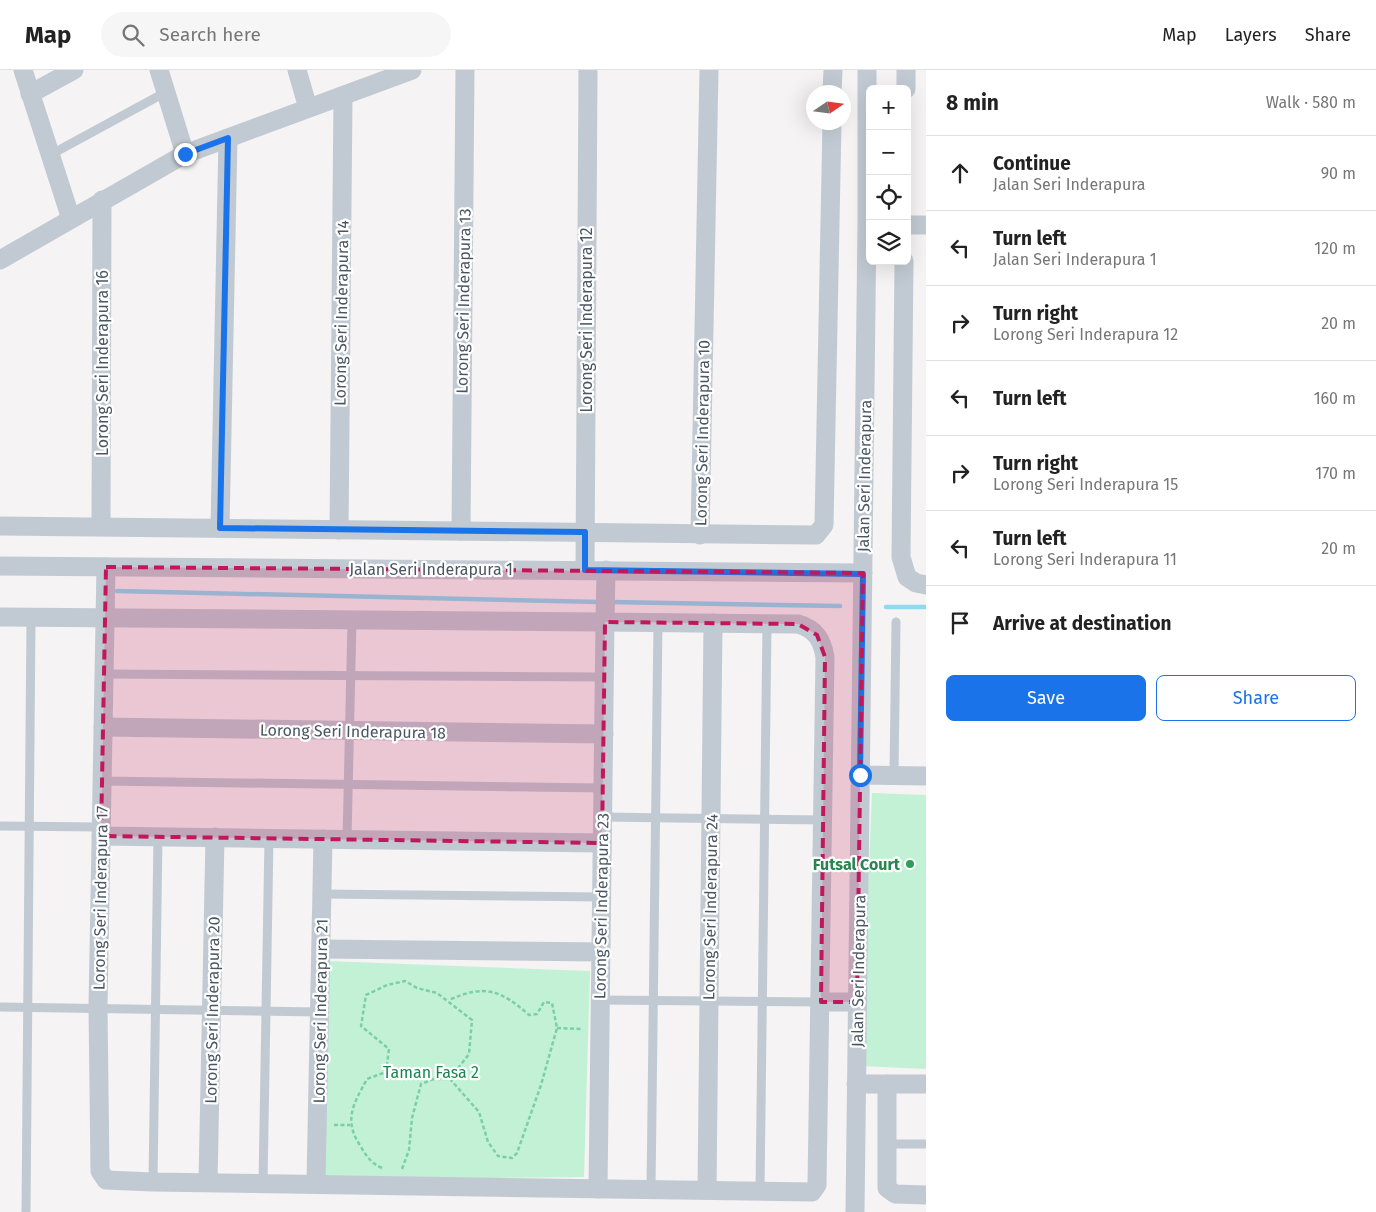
<!DOCTYPE html>
<html lang="en">
<head>
<meta charset="utf-8">
<style>
	:root { --surface:#fff; --page:#f6f6f6; --text:#222; --muted:#767676; --line:#e0e0e0; --accent:#1a73e8 }
	body { margin:0; font-family:"Fira Sans",sans-serif; background:var(--page); color:var(--text) }
	.controls { position:absolute; right:15px; top:15px; display:grid; overflow:hidden; border-radius:8px; box-shadow:0 5px 20px #0002 }
	.controls button { width:45px; height:45px; display:grid; place-items:center; padding:0; border:0; border-bottom:1px solid var(--line); background:var(--surface); color:var(--text); font:25px sans-serif }
	.compass { position:absolute; left:806px; top:15px; width:45px; height:45px; border-radius:50%; background:var(--surface); box-shadow:0 5px 20px #0002; rotate:77deg }
	.stop { position:absolute; width:15px; height:15px; margin:-11px; border:4px solid #1a73e8; border-radius:50%; background:#fff }
	.stop.end { background:#1a73e8; border-color:#fff; box-shadow:0 1px 5px #0008 }
	.list { margin:0; padding:0; list-style:none }
	h2 { display:flex; justify-content:space-between; align-items:center; height:65px; margin:0; padding:0 20px; font-size:21px }
	h2 small { font-size:16px; font-weight:400; color:var(--muted) }
	.list li { display:grid; grid-template-columns:32px 1fr auto; gap:15px; align-items:center; box-sizing:border-box; height:75px; padding:0 20px; border-top:1px solid var(--line) }
	.list b { display:block; font-size:19px; white-space:nowrap }
	.list p { margin:0; font-size:16px; white-space:nowrap; color:var(--muted) }
	.list em { font-size:16px; font-style:normal; color:var(--muted) }
	.actions { display:flex; gap:10px; padding:15px 20px }
	.actions a { flex:1; padding:11px 0; border:1px solid var(--accent); border-radius:8px; text-align:center; font-size:18px; color:var(--accent) }
	.actions .main { background:var(--accent); color:#fff }
	.icon { flex:none; width:28px; height:28px; fill:none; stroke:currentColor; stroke-width:2; stroke-linecap:round; stroke-linejoin:round }
	.map { position:relative; flex:none; width:926px; height:1142px; overflow:hidden }
	header { display:flex; align-items:center; gap:30px; box-sizing:border-box; height:70px; padding:0 25px; background:var(--surface); border-bottom:1px solid var(--line) }
	header strong { font-size:24px }
	nav { display:flex; gap:28px; margin-inline-start:auto; font-size:18px }
	.search { width:350px; height:45px; background:var(--page); display:flex; align-items:center; gap:12px; box-sizing:border-box; padding:0 18px; border-radius:28px; color:var(--muted); font-size:19px }
	main { display:flex }
	aside { flex:1; background:var(--surface) }
	.map>svg:first-child { display:block }
	.green { fill:#c3f1d5 }
	.lines { fill:none; stroke-linecap:round; stroke-linejoin:round }
	.stream { stroke:#90daee; stroke-width:4.5 }
	.path { stroke:#7ad0a6; stroke-width:2.5; stroke-dasharray:4 2.5; stroke-linecap:butt }
	.service { stroke:#c1cad2; stroke-width:9 }
	.minor { stroke:#c1cad2; stroke-width:19 }
	.route { stroke:#1a73e8; stroke-width:6 }
	.marked { fill:#c2185b; fill-opacity:0.2; stroke:#c2185b; stroke-width:4; stroke-dasharray:10 6; stroke-linejoin:round }
	.leisure-dot { fill:#2e9e5b; stroke:#fff; stroke-width:2 }
	.labels { text-anchor:middle; stroke-width:4.5; stroke-linejoin:round; paint-order:stroke }
	.street-label { font-size:16px; fill:#4a5661; stroke:#fff }
	.leisure-label { font-size:16px; font-weight:bold; fill:#27864d; stroke:#fff; text-anchor:end }
	.park-label { font-size:16px; fill:#17864f; stroke:#fff }
</style>
</head>
<body>
<header>
<strong>Map</strong>
<div class="search"><svg class="icon" aria-label="search" viewBox="0 0 24 24"><circle cx="10" cy="10" r="6"/><path d="M15 15l6 6"/></svg>Search here</div>
<nav><a>Map</a><a>Layers</a><a>Share</a></nav>
</header>
<main>
<div class="map">
<svg width="926" height="1142" viewBox="0 0 926 1142">
	<rect width="100%" height="100%" fill="#f5f3f3"/>
	<g class="green">
		<polygon points="872,723 926,725 926,999 861,996"/>
		<polygon points="326,891 590,901 584,1107 320,1110"/>
	</g>
	<g class="lines">
		<g class="stream">
			<polyline points="117,521 600,532"/>
			<polyline points="611,532 840,536"/>
			<polyline points="886,537 926,537"/>
		</g>
		<g class="path">
			<polyline points="557,958 583,959"/>
			<polyline points="334,1055 350,1055"/>
			<path d="M382,1098c-11,-5 -15,-11 -21,-21 -18,-27 -8,-42 6,-68l19,-7 3,-23 -28,-23 5,-31 21,-10 18,-4 12,7 20,5 35,27 -3,34 -19,25"/>
			<path d="M402,1099l7,-19 3,-32 9,-34 13,-5h16l29,33 9,30 10,14 14,2 5,-5 24,-68 16,-57 -5,-25 -8,-1 -7,12 -8,1c-28,-25 -45,-31 -80,-15"/>
		</g>
		<g class="service">
			<polyline points="50,85 166,22"/>
			<polyline points="104,604 605,607"/>
			<polyline points="894,705 896,552"/>
			<polyline points="102,711 603,718"/>
			<polyline points="603,747 823,750"/>
			<polyline points="0,756 101,757"/>
			<polyline points="347,769 352,551"/>
			<polyline points="322,824 602,827"/>
			<polyline points="600,930 821,932"/>
			<polyline points="0,937 320,942"/>
			<polyline points="887,1074 926,1074"/>
			<polyline points="153,1112 158,766"/>
			<polyline points="263,1113 269,768"/>
			<polyline points="651,1119 658,552"/>
			<polyline points="760,1121 767,554"/>
			<polyline points="26,1142 31,548"/>
		</g>
		<g class="minor">
			<polyline points="23,0 71,149"/>
			<polyline points="159,0 185,84"/>
			<polyline points="297,0 308,38"/>
			<polyline points="906,19 906,0"/>
			<polyline points="832,22 833,0"/>
			<polyline points="30,24 74,0"/>
			<polyline points="907,155 926,155"/>
			<polyline points="0,190 185,84 412,0"/>
			<polyline points="904,191 901,487 907,507 916,513 926,515"/>
			<polyline points="0,456 816,465 824,455 832,52"/>
			<polyline points="101,456 102,130"/>
			<polyline points="220,458 228,68"/>
			<polyline points="339,460 343,26"/>
			<polyline points="461,461 465,0"/>
			<polyline points="700,465 709,0"/>
			<polyline points="0,496 863,503"/>
			<path d="M106,497l-8,440 2,164 6,9 47,2 659,10 5,-7 8,-528c-3,-17 -9,-28 -27,-33l-193,-2 1,-52"/>
			<polyline points="585,500 588,0"/>
			<polyline points="0,547 605,552 598,1119"/>
			<polyline points="103,657 604,664"/>
			<polyline points="860,705 926,706"/>
			<polyline points="101,766 602,773"/>
			<polyline points="321,879 601,882"/>
			<polyline points="821,932 857,932"/>
			<polyline points="856,1014 926,1014"/>
			<polyline points="887,1014 887,1118 895,1124 926,1125"/>
			<polyline points="208,1112 215,767"/>
			<polyline points="316,1112 323,769"/>
			<polyline points="707,1120 713,553"/>
			<polyline points="855,1142 867,154 867,0"/>
		</g>
	</g>
	<g class="lines">
		<polyline class="route" points="185,84 228,68 220,458 585,462 585,500 863,504 860,705"/>
	</g>
	<path class="marked" d="M106,497l757,6 -6,429h-36l4,-345 -8,-22 -19,-11 -193,-2 -3,221 -501,-7z"/>
	<circle class="leisure-dot" cx="910" cy="794" r="5"/>
	<g class="labels">
		<g class="street-label">
			<text transform="translate(463 231) rotate(-89)" y="6">Lorong Seri Inderapura 13</text>
			<text transform="translate(341 243) rotate(-89)" y="6">Lorong Seri Inderapura 14</text>
			<text transform="translate(586 250) rotate(-90)" y="6">Lorong Seri Inderapura 12</text>
			<text transform="translate(102 293) rotate(-90)" y="6">Lorong Seri Inderapura 16</text>
			<text transform="translate(702 363) rotate(-89)" y="6">Lorong Seri Inderapura 10</text>
			<text transform="translate(864 406) rotate(-89)" y="6">Jalan Seri Inderapura</text>
			<text x="431" y="505">Jalan Seri Inderapura 1</text>
			<text transform="translate(353 661) rotate(1)" y="6">Lorong Seri Inderapura 18</text>
			<text transform="translate(100 828) rotate(-89)" y="6">Lorong Seri Inderapura 17</text>
			<text transform="translate(601 836) rotate(-89)" y="6">Lorong Seri Inderapura 23</text>
			<text transform="translate(710 837) rotate(-89)" y="6">Lorong Seri Inderapura 24</text>
			<text transform="translate(858 901) rotate(-89)" y="6">Jalan Seri Inderapura</text>
			<text transform="translate(212 940) rotate(-89)" y="6">Lorong Seri Inderapura 20</text>
			<text transform="translate(320 941) rotate(-89)" y="6">Lorong Seri Inderapura 21</text>
		</g>
		<g class="leisure-label">
			<text x="900" y="800">Futsal Court</text>
		</g>
		<g class="park-label">
			<text x="431" y="1008">Taman Fasa 2</text>
		</g>
	</g>
</svg>
<div class="controls">
<button>+</button>
<button>−</button>
<button><svg class="icon" aria-label="locate" viewBox="0 0 24 24"><circle cx="12" cy="12" r="6"/><path d="M12 2v4M12 18v4M2 12h4M18 12h4"/></svg></button>
<button><svg class="icon" aria-label="layers" viewBox="0 0 24 24"><path d="M12 4l9 5-9 5-9-5zM3 14l9 5 9-5"/></svg></button>
</div>
<svg class="compass" viewBox="-18 -18 36 36"><path d="M0-13l5 13h-10z" fill="#e53935"/><path d="M0 13l5-13h-10z" fill="#767676"/></svg>
<div class="stop" style="left:860px;top:705px"></div>
<div class="stop end" style="left:185px;top:84px"></div>
</div>
<aside>
<h2>8 min<small>Walk · 580 m</small></h2>
<ul class="list">
<li><svg class="icon" aria-label="ahead" viewBox="0 0 24 24"><path d="M12 20V5M6 11l6-6 6 6"/></svg><div><b>Continue</b><p>Jalan Seri Inderapura</p></div><em>90 m</em></li>
<li><svg class="icon" aria-label="left" viewBox="0 0 24 24"><path d="M17 20v-9H6M10 6l-5 5 5 5"/></svg><div><b>Turn left</b><p>Jalan Seri Inderapura 1</p></div><em>120 m</em></li>
<li><svg class="icon" aria-label="right" viewBox="0 0 24 24"><path d="M7 20v-9h11M14 6l5 5-5 5"/></svg><div><b>Turn right</b><p>Lorong Seri Inderapura 12</p></div><em>20 m</em></li>
<li><svg class="icon" aria-label="left" viewBox="0 0 24 24"><path d="M17 20v-9H6M10 6l-5 5 5 5"/></svg><div><b>Turn left</b></div><em>160 m</em></li>
<li><svg class="icon" aria-label="right" viewBox="0 0 24 24"><path d="M7 20v-9h11M14 6l5 5-5 5"/></svg><div><b>Turn right</b><p>Lorong Seri Inderapura 15</p></div><em>170 m</em></li>
<li><svg class="icon" aria-label="left" viewBox="0 0 24 24"><path d="M17 20v-9H6M10 6l-5 5 5 5"/></svg><div><b>Turn left</b><p>Lorong Seri Inderapura 11</p></div><em>20 m</em></li>
<li><svg class="icon" aria-label="arrive" viewBox="0 0 24 24"><path d="M6 21V4h12l-3 4 3 4H6"/></svg><div><b>Arrive at destination</b></div></li>
</ul>
<div class="actions"><a class="main">Save</a><a>Share</a></div>
</aside>
</main>
</body>
</html>
